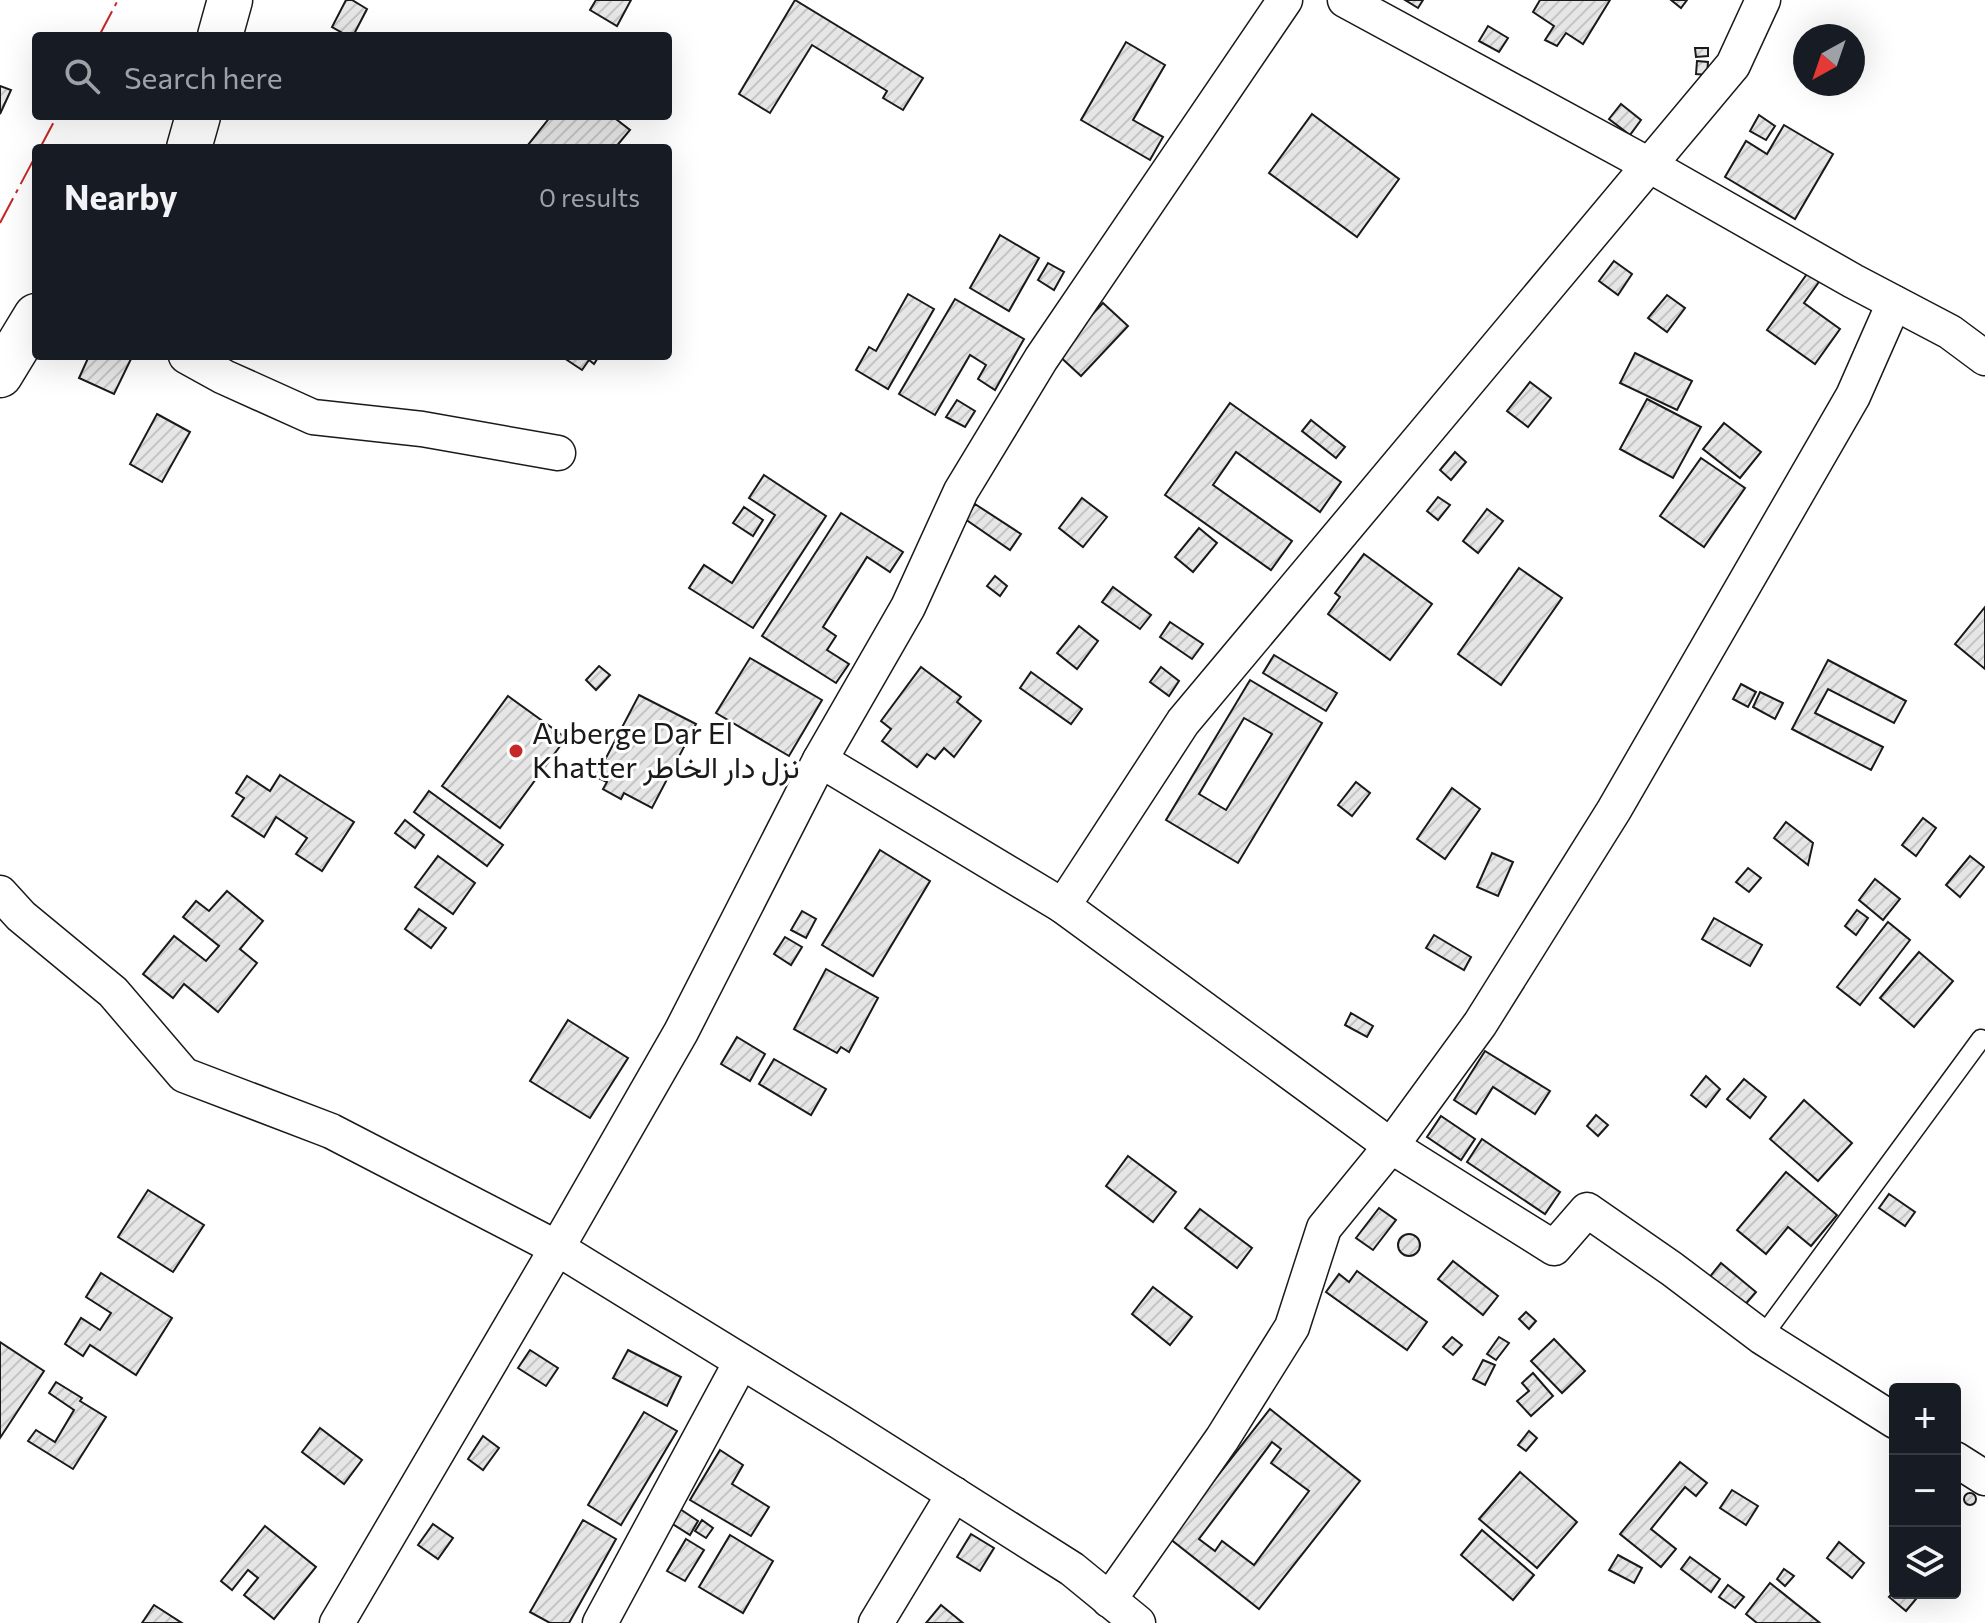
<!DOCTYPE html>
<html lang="en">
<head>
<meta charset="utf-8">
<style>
	:root { --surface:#171b24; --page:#242831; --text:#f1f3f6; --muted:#9ea1a6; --line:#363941 }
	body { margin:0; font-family:Commissioner,Vazirmatn,sans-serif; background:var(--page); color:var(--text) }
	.controls { position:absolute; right:24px; bottom:24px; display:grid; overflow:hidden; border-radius:8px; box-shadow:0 8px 32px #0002 }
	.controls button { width:72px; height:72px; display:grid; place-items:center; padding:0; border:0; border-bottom:2px solid var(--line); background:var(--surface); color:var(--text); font:40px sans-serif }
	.compass { position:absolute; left:1793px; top:24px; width:72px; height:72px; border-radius:50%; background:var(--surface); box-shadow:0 8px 32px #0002; rotate:220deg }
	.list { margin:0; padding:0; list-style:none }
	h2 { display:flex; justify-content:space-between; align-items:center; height:104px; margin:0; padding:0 32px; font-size:34px }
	h2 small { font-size:26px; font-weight:400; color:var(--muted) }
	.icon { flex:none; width:44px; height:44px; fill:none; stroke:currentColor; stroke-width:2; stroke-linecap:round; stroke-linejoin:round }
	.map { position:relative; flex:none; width:1985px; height:1623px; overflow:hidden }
	.search { position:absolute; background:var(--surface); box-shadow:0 8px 32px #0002; left:32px; top:32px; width:640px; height:88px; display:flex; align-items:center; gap:20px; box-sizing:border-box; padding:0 28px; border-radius:8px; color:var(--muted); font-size:30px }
	.panel { position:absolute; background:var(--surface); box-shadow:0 8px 32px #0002; left:32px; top:144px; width:640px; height:216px; border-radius:8px }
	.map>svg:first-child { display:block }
	.building { fill:url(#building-hatch); stroke:#1a1a1a; stroke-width:2; fill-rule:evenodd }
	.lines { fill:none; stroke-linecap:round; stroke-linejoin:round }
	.service-casing { stroke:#1a1a1a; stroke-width:21 }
	.minor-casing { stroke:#1a1a1a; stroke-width:37 }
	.primary-casing { stroke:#1a1a1a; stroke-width:47 }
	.service { stroke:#fff; stroke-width:18 }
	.minor { stroke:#fff; stroke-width:34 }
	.primary { stroke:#fff; stroke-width:44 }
	.power { stroke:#c62828; stroke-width:2; stroke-dasharray:28 6 4 6; stroke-linecap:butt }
	.poi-dot { fill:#c62828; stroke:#fff; stroke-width:3 }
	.labels { text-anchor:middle; stroke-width:6; stroke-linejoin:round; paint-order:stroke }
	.poi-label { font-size:30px; fill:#1a1a1a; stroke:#fff; text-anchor:start }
</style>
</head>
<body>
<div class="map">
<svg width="1985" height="1623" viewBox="0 0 1985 1623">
	<defs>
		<pattern id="building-hatch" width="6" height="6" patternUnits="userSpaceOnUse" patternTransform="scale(2)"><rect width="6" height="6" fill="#e6e6e6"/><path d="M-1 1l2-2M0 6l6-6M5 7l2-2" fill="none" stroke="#c5c5c5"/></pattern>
	</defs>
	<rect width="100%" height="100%" fill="#fff"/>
	<g class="building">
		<polygon points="346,0 352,0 367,9 353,36 348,36 332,27"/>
		<polygon points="596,0 631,0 617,26 590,10"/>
		<polygon points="795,0 923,78 903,110 883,98 887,91 812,45 770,113 739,94"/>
		<polygon points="1405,0 1423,0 1418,8"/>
		<polygon points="1540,0 1610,0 1583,44 1566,33 1557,46 1545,40 1554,26 1533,12"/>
		<polygon points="1671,0 1687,0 1681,8"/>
		<polygon points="1488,26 1508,38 1499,52 1479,41"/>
		<polygon points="1126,42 1165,65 1133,120 1163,137 1150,160 1081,120"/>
		<polygon points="1695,48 1708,48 1708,56 1696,57"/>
		<polygon points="1697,61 1708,62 1707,75 1696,74"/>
		<polygon points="0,86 11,90 0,114"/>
		<polygon points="1621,104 1641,120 1630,135 1609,119"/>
		<polygon points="1312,114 1399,179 1357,237 1269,173"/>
		<polygon points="1759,115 1775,126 1766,140 1750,131"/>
		<polygon points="551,116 612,116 630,130 615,148 531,148 528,145"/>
		<polygon points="1784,125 1833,154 1795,219 1725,177 1746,141 1767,154"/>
		<polygon points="1000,235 1039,258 1009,311 970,288"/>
		<polygon points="1614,261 1632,274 1618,295 1599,281"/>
		<polygon points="1048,263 1064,272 1054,290 1038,280"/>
		<polygon points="1814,264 1826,272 1804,303 1840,329 1815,364 1767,330"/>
		<polygon points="908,294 934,309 888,389 856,370 869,347 876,351"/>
		<polygon points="1667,295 1685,308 1667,332 1648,318"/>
		<polygon points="955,299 1024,339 995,390 978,379 986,365 970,355 935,415 899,394"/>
		<polygon points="1103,303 1128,326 1081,376 1056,353"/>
		<polygon points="1635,353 1692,381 1677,410 1620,383"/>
		<polygon points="89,356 125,356 131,359 114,394 79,378"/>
		<polygon points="561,356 599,356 594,364 589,360 582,370"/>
		<polygon points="1530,382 1551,398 1528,427 1507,411"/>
		<polygon points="1647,399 1701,427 1673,478 1620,449"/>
		<polygon points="957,400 975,411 965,427 946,417"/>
		<polygon points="1230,403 1341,482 1320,512 1236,452 1213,485 1292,541 1271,570 1165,495"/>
		<polygon points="157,414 190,432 162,482 130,464"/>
		<polygon points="1311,420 1345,447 1336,458 1302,431"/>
		<polygon points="1724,423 1761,452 1740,478 1703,449"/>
		<polygon points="1455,452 1466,462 1451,480 1440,470"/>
		<polygon points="1701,458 1745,488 1704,547 1660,516"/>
		<polygon points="764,475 826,516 753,628 689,588 704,565 732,583 775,515 749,498"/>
		<polygon points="1438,497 1450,505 1438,520 1427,511"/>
		<polygon points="1082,498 1107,517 1083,547 1059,528"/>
		<polygon points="975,504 1021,534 1010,550 965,519"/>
		<polygon points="744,507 763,520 753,536 733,523"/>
		<polygon points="1487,509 1503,521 1478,553 1463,541"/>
		<polygon points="841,513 903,552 890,572 867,557 823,627 836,636 827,650 849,664 836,683 762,636"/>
		<polygon points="1199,528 1217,543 1193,572 1175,557"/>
		<polygon points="1364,554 1432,604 1390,660 1328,614 1340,597 1335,593"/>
		<polygon points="1519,568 1562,598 1501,685 1458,654"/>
		<polygon points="995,576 1007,586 1000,596 987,586"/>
		<polygon points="1113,587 1151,615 1140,629 1102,602"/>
		<polygon points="1985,607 1985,669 1955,644"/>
		<polygon points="1170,622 1203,644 1192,659 1160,637"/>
		<polygon points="1079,626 1098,641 1077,669 1057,653"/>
		<polygon points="1274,655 1337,693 1326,711 1263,673"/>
		<polygon points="750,658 822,700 789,756 716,713"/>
		<polygon points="1828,660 1906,701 1894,723 1828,689 1815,713 1883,747 1871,770 1792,729"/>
		<polygon points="599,666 610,675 596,690 586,680"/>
		<polygon points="921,667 961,697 957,702 981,721 954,757 944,748 935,759 927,754 917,767 882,741 891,729 881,721"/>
		<polygon points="1161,667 1179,681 1169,696 1150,682"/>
		<polygon points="1031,672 1082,709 1071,724 1020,688"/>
		<path d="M1250,680l72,43 -84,140 -72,-43zM1244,718l28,16 -46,76 -27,-16z"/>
		<polygon points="1741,684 1756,692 1748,707 1733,699"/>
		<polygon points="1760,692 1783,703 1775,719 1753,707"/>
		<polygon points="639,695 696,724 652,808 624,793 621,799 603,789 607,782 596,777"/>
		<polygon points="508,696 566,738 500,828 442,786"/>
		<polygon points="280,775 354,822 322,871 296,854 307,838 276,817 264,837 232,816 244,798 236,793 247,776 270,791"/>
		<polygon points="1356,782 1370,793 1352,816 1338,805"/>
		<polygon points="1452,788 1480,809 1445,859 1417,839"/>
		<polygon points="429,791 503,845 487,866 414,812"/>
		<polygon points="1923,818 1936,828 1916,856 1902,845"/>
		<polygon points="405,820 424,835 415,848 395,833"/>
		<polygon points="1786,822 1813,843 1808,865 1774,838"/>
		<polygon points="880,850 930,881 873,976 822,945"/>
		<polygon points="1492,853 1513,862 1498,896 1477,887"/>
		<polygon points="438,856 475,883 453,914 415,887"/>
		<polygon points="1970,856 1984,867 1960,897 1946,885"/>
		<polygon points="1748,868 1761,878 1749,892 1736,882"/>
		<polygon points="1875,879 1900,899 1883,920 1859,900"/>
		<polygon points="227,891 263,921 240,949 257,963 218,1012 184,984 173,998 143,974 174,936 206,961 219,946 183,917 196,901 209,911"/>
		<polygon points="419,909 446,928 431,948 405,929"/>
		<polygon points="1857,910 1868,918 1856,935 1845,926"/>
		<polygon points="802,911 816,919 806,938 791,930"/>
		<polygon points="1714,918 1762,945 1750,966 1702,939"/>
		<polygon points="1888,922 1910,940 1860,1005 1837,987"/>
		<polygon points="1434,935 1471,957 1464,970 1426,948"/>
		<polygon points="785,937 802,947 791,965 774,954"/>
		<polygon points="1919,952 1953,981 1914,1027 1880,998"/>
		<polygon points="826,969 878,998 849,1052 841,1047 837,1053 794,1029"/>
		<polygon points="1351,1013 1373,1026 1367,1037 1345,1025"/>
		<polygon points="568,1020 628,1058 590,1118 530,1081"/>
		<polygon points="737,1037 765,1054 750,1081 721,1064"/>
		<polygon points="1485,1051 1550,1091 1535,1114 1493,1087 1476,1114 1454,1100"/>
		<polygon points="774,1059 826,1089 811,1115 759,1084"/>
		<polygon points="1706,1076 1720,1089 1706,1107 1691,1095"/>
		<polygon points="1744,1079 1766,1097 1750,1118 1727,1099"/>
		<polygon points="1804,1100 1852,1143 1818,1181 1770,1139"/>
		<polygon points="1596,1115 1608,1125 1598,1136 1587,1126"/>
		<polygon points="1441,1116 1475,1139 1461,1160 1427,1137"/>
		<polygon points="1482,1139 1560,1192 1545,1214 1467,1162"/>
		<polygon points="1128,1156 1176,1192 1153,1222 1106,1186"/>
		<polygon points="1786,1172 1837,1215 1811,1246 1788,1227 1766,1254 1737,1230"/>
		<polygon points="148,1190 204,1225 173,1272 118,1237"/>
		<polygon points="1889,1194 1915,1212 1905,1226 1879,1208"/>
		<polygon points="1379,1208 1396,1220 1373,1250 1356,1238"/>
		<polygon points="1200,1209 1252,1248 1237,1268 1185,1228"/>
		<circle cx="1409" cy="1245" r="11"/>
		<polygon points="1453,1261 1498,1296 1483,1315 1438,1279"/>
		<polygon points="1721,1263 1756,1292 1743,1307 1708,1279"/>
		<polygon points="1357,1271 1427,1322 1407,1350 1326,1292 1339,1274 1349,1282"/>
		<polygon points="101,1273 172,1318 136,1375 90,1345 83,1356 65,1344 81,1318 100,1330 111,1313 86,1297"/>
		<polygon points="1153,1287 1192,1317 1170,1345 1132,1314"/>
		<polygon points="1526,1312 1536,1321 1529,1329 1519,1319"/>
		<polygon points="1452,1337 1462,1345 1453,1355 1443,1347"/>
		<polygon points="1499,1337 1509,1343 1496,1360 1487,1354"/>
		<polygon points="1554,1339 1585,1371 1562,1393 1531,1361"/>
		<polygon points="0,1342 44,1371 0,1438"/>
		<polygon points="530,1350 558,1368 546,1386 518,1368"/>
		<polygon points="628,1350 681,1377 667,1406 613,1378"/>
		<polygon points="1483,1360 1495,1365 1485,1385 1473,1379"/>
		<polygon points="1533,1373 1553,1396 1531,1416 1517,1401 1529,1391 1522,1383"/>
		<polygon points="56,1382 82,1398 80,1401 106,1417 73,1469 28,1441 36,1430 55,1442 74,1410 49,1393"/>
		<path d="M1270,1409l90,72 -101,128 -90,-71zM1272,1442l9,7 -10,14 38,28 -55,74 -32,-24 -7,10 -16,-12z"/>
		<polygon points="644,1412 677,1431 621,1525 588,1505"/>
		<polygon points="320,1428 362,1460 344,1484 302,1452"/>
		<polygon points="1529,1431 1537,1438 1526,1451 1518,1445"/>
		<polygon points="483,1436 499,1448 483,1470 468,1459"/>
		<polygon points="720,1450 743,1465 732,1484 769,1507 751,1536 690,1500"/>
		<polygon points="1680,1462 1707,1483 1696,1496 1685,1487 1651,1529 1676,1549 1661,1567 1620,1534"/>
		<polygon points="1520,1472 1577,1522 1537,1568 1479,1519"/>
		<polygon points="1732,1490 1758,1506 1746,1525 1720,1508"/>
		<circle cx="1970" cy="1499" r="6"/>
		<polygon points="680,1509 698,1521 690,1535 671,1523"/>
		<polygon points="583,1520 616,1539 569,1623 550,1623 530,1612"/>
		<polygon points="702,1520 713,1528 706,1538 695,1531"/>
		<polygon points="433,1524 453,1538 438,1559 418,1545"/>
		<polygon points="265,1526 316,1567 274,1619 244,1595 258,1578 248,1570 232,1590 221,1581"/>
		<polygon points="1482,1530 1534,1575 1513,1600 1461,1555"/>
		<polygon points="971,1534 994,1548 980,1571 957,1557"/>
		<polygon points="730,1535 773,1561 743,1613 699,1587"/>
		<polygon points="686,1539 704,1550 685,1581 667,1571"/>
		<polygon points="1839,1542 1864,1563 1852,1578 1827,1558"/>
		<polygon points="1618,1555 1642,1568 1634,1583 1609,1570"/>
		<polygon points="1690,1557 1720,1579 1711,1592 1681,1569"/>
		<polygon points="1784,1569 1794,1576 1785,1586 1777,1579"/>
		<polygon points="1770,1583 1820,1623 1757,1623 1746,1614"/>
		<polygon points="1728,1585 1744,1597 1735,1608 1719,1597"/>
		<polygon points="1895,1590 1895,1593 1921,1593 1906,1611 1889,1597"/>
		<polygon points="154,1605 182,1623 142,1623"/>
		<polygon points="941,1605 963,1623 926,1623"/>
	</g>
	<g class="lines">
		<g class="service-casing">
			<polyline id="service" points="1762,1337 1981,1039"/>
		</g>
		<g class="minor-casing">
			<g id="minor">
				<polyline points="1345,0 1649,165 1853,281 1950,332 1985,358"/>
				<polyline points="186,356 224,377 313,417 422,429 558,453"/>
				<polyline points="820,760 1063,906 1183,722 1733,65 1763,0"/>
				<polyline points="0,893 21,916 113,992 184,1075 331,1131 557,1248 840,1422 1072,1569 1138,1623"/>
				<polyline points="1063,906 1391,1146 1554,1248 1587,1210 1672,1269 1762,1337 1895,1421"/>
				<polyline points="1955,1459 1985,1478"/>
				<polyline points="1109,1600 1222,1439 1292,1327 1324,1228 1391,1146 1480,1024 1614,810 1853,396 1894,303"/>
				<polyline points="337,1623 557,1248 681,1032 820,760 908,607 961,491 1041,359 1285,0"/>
				<polyline points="600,1623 741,1362"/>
				<polyline points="876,1623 954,1494"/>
			</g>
		</g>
		<g class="primary-casing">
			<g id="primary">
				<polyline points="220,36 230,0"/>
				<polyline points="189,148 198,116"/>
				<polyline points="0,375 36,316"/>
			</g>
		</g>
		<use href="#service" class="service"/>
		<use href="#minor" class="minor"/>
		<use href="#primary" class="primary"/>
		<g class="power">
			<polyline points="99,36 118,0"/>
			<polyline points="40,148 57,116"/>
			<polyline points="0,223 36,155"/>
		</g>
	</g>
	<circle class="poi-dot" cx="516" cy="751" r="8"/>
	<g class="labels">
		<g class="poi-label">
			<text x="532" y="744">Auberge Dar El<tspan x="532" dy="34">Khatter نزل دار الخاطر</tspan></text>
		</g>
	</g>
</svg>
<div class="controls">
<button>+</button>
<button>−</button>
<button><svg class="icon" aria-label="layers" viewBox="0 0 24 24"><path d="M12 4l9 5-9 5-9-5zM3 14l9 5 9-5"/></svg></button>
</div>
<svg class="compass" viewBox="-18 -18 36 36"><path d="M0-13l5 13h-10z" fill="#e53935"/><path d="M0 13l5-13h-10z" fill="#9ea1a6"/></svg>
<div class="search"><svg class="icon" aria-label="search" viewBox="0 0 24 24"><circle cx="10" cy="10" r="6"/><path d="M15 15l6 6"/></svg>Search here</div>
<section class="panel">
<h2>Nearby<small>0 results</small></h2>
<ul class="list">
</ul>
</section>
</div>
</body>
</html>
